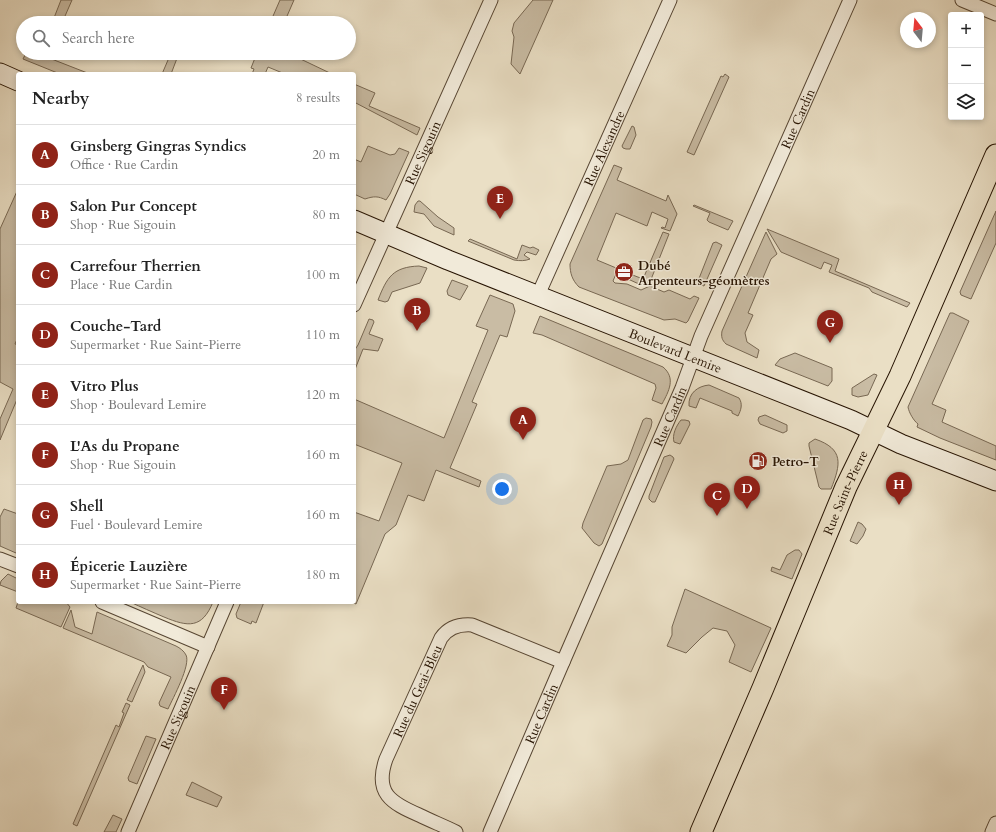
<!DOCTYPE html>
<html lang="en">
<head>
<meta charset="utf-8">
<style>
	:root { --surface:#fff; --page:#f2f2f2; --text:#222; --muted:#767676; --line:#e0e0e0; --accent:#8f2418 }
	body { margin:0; font-family:Cardo,serif; background:var(--page); color:var(--text) }
	.controls { position:absolute; right:12px; top:12px; display:grid; overflow:hidden; border-radius:4px; box-shadow:0 2px 6px #0003 }
	.controls button { width:36px; height:36px; display:grid; place-items:center; padding:0; border:0; border-bottom:1px solid var(--line); background:var(--surface); color:var(--text); font:20px sans-serif }
	.compass { position:absolute; left:900px; top:12px; width:36px; height:36px; border-radius:50%; background:var(--surface); box-shadow:0 2px 6px #0003; rotate:344deg }
	.you { position:absolute; left:502px; top:489px; width:14px; height:14px; margin:-10px; border:3px solid #fff; border-radius:50%; background:#1a73e8; box-shadow:0 0 0 6px #1a73e833 }
	.badge { display:grid; place-items:center; width:26px; height:26px; border-radius:50%; background:var(--accent); color:#fff; font-size:13px; font-weight:700 }
	.pin { position:absolute; translate:-50% -33px; filter:drop-shadow(0 1px 2px #0008) }
	.pin::after { content:''; position:absolute; top:21px; width:14px; height:12px; background:inherit; clip-path:polygon(0 0,100% 0,50% 100%) }
	.list { margin:0; padding:0; list-style:none }
	h2 { display:flex; justify-content:space-between; align-items:center; height:52px; margin:0; padding:0 16px; font-size:17px }
	h2 small { font-size:13px; font-weight:400; color:var(--muted) }
	.list li { display:grid; grid-template-columns:26px 1fr auto; gap:12px; align-items:center; box-sizing:border-box; height:60px; padding:0 16px; border-top:1px solid var(--line) }
	.list b { display:block; font-size:15px; white-space:nowrap }
	.list p { margin:0; font-size:13px; white-space:nowrap; color:var(--muted) }
	.list em { font-size:13px; font-style:normal; color:var(--muted) }
	.icon { flex:none; width:22px; height:22px; fill:none; stroke:currentColor; stroke-width:2; stroke-linecap:round; stroke-linejoin:round }
	.map { position:relative; flex:none; width:996px; height:832px; overflow:hidden }
	.search { position:absolute; background:var(--surface); box-shadow:0 2px 6px #0003; left:16px; top:16px; width:340px; height:44px; display:flex; align-items:center; gap:10px; box-sizing:border-box; padding:0 14px; border-radius:22px; color:var(--muted); font-size:15px }
	.panel { position:absolute; background:var(--surface); box-shadow:0 2px 6px #0003; left:16px; top:72px; width:340px; height:532px; border-radius:4px }
	.map>svg:first-child { display:block }
	.green { fill:#c9bca4; stroke:#786853 }
	.lines { fill:none; stroke-linecap:round; stroke-linejoin:round }
	.street-casing { stroke:#574633; stroke-width:15 }
	.secondary-casing { stroke:#261302; stroke-width:21 }
	.primary-casing { stroke:#261302; stroke-width:23 }
	.street { stroke:#f1ead9; stroke-width:13 }
	.secondary { stroke:#f1ead9; stroke-width:19 }
	.primary { stroke:#eadfc5; stroke-width:21 }
	.labels { text-anchor:middle; stroke-width:3; stroke-linejoin:round; paint-order:stroke }
	.street-label { font-size:13px; fill:#261302; stroke:#f1ead9 }
	.poi-label { font-size:13px; font-weight:bold; fill:#261302; stroke:#f1ead9; text-anchor:start }
</style>
</head>
<body>
<div class="map">
<svg width="996" height="832" viewBox="0 0 996 832">
	<rect width="100%" height="100%" fill="#eadfc5"/>
	<filter id="stains"><feTurbulence type="fractalNoise" baseFrequency=".005" numOctaves="4"/><feColorMatrix values="0 0 0 0 .2 0 0 0 0 .09 0 0 0 0 .02 0 0 0 .5 -.17"/></filter>
	<radialGradient id="worn" r=".72"><stop offset=".6" stop-color="#630" stop-opacity="0"/><stop offset="1" stop-color="#630" stop-opacity=".3"/></radialGradient>
	<g class="green">
		<polygon points="61,0 72,0 62,23 52,23"/>
		<polygon points="280,0 294,0 284,23 270,23"/>
		<polygon points="533,0 553,0 520,74 511,64 514,37 512,31 514,23"/>
		<polygon points="26,53 50,53 49,58 90,74 60,74 23,59"/>
		<polygon points="171,53 179,53 171,74 162,74"/>
		<polygon points="257,53 288,53 332,74 285,74 268,67 265,74 252,74 254,69 251,68"/>
		<polygon points="725,74 729,77 694,155 687,152 721,76 723,77"/>
		<polygon points="354,84 375,93 369,106 420,128 417,135 354,102"/>
		<polygon points="632,126 634,127 636,135 630,149 626,149 623,148 622,146"/>
		<path d="M368,146l22,9 5,-1 4,-6 10,4 -19,42 -4,6c-8,-4 -12,-4 -21,-1l-11,-5v-35l7,3z"/>
		<path d="M614,165l8,3 -5,12 49,21 2,-6 9,19 -7,17 -9,-3 1,-1 3,1 3,-9 -16,-7 -5,14 -31,-13 -19,47 24,10 -3,5 -2,-1 -3,7 2,2 12,1 14,6 9,-4 14,6 5,-2 21,9 4,-3 5,2 -11,23 -2,2 -11,-4 -11,1 -85,-33c-7,-7 -9,-14 -9,-23z"/>
		<polygon points="18,189 18,337 15,344 18,345 18,397 0,440 0,419 13,389 0,382 0,229"/>
		<polygon points="418,201 420,201 438,217 454,228 454,235 434,226 424,214 414,212 415,205"/>
		<polygon points="694,205 733,221 728,230 709,222 707,220 710,213 693,206"/>
		<polygon points="996,211 996,243 971,299 961,295 960,292"/>
		<polygon points="767,229 839,259 835,271 910,303 907,307 872,292 869,288 829,272 832,265 824,262 821,269 781,252"/>
		<polygon points="663,232 669,234 650,282 641,285 628,279 630,274 643,279"/>
		<path d="M766,232l11,22 -6,5 -23,54 5,2 -8,18 2,9 12,8 -2,8 -31,-14c-4,-4 -5,-7 -4,-13z"/>
		<path d="M470,239l47,20 5,-14 8,3 3,-1 6,3 -3,5 -9,-3 -3,3 6,4c-5,2 -10,2 -16,1l-46,-19z"/>
		<polygon points="716,242 722,245 704,286 699,284 698,281 713,243"/>
		<path d="M419,266l8,2 -7,15 -28,9 -4,9 -3,1 -7,-2c9,-23 15,-33 41,-34z"/>
		<polygon points="452,280 468,286 460,300 448,295 447,291"/>
		<polygon points="490,295 513,304 515,311 507,337 500,335 472,402 477,404 450,468 481,481 479,487 436,470 424,501 408,495 396,525 385,534 356,604 352,602 354,602 354,512 379,521 402,463 354,444 354,399 444,438 488,330 476,326"/>
		<path d="M950,313h3l16,8 -37,83 14,6 -4,12 54,24v14l-56,-22 -23,-11 1,-3c-4,-3 -9,-11 -10,-17z"/>
		<path d="M540,316l123,51c13,11 6,24 -1,37l-10,-4 4,-12 -1,-4 -113,-49 -9,-2z"/>
		<polygon points="369,319 373,320 374,322 369,334 383,339 378,351 363,349 354,372 354,351 358,345"/>
		<polygon points="795,353 832,368 832,381 828,386 775,365 780,359"/>
		<polygon points="874,374 877,375 868,395 858,397 852,395 852,388"/>
		<path d="M709,385l30,13c4,6 2,12 -1,18l-6,-3v-2l-32,-13 -4,10 -7,-2c-1,-13 9,-20 20,-21z"/>
		<polygon points="765,415 787,425 787,431 783,433 760,424 758,420 759,417"/>
		<polygon points="646,418 651,419 652,422 651,427 602,544 599,546 594,543 582,528 583,523 607,466 621,464 628,460 643,420"/>
		<path d="M681,420h4l4,1 1,3 -10,20 -6,-2c-2,-7 2,-16 7,-22z"/>
		<path d="M815,439c29,10 26,25 16,50h-10l-2,-2 -10,-41v-3z"/>
		<polygon points="670,455 673,457 674,459 655,502 652,502 649,499 649,496 664,457"/>
		<polygon points="4,509 18,514 18,550 16,553 0,546 0,517"/>
		<polygon points="858,522 862,524 866,529 863,536 857,544 850,541"/>
		<polygon points="795,550 799,550 802,554 792,579 771,571 772,567 780,570 787,555"/>
		<polygon points="8,574 18,579 18,592 0,585 1,581"/>
		<polygon points="685,589 771,628 751,672 729,662 735,645 727,631 713,628 702,637 686,653 667,646 672,635 672,627"/>
		<polygon points="18,602 66,602 70,607 61,627 16,608"/>
		<path d="M130,602h83c-11,27 -25,25 -49,15 -12,-5 -23,-10 -34,-15z"/>
		<polygon points="241,602 264,602 256,623 252,621 251,624 237,618 236,614"/>
		<path d="M71,610l4,17 17,7 5,-22 79,34c4,2 8,5 10,9 5,10 -13,43 -18,54l-8,-3 -1,-3 12,-26 -23,-10 -4,-5 -81,-34z"/>
		<polygon points="143,665 145,672 132,702 127,700"/>
		<polygon points="126,703 130,705 77,826 73,824 116,725 119,727 124,713 122,712"/>
		<polygon points="146,736 156,739 137,784 129,781 128,778"/>
		<polygon points="192,782 222,797 217,807 186,795"/>
		<polygon points="113,815 122,819 116,832 104,832"/>
	</g>
	<g class="lines">
		<g class="street-casing">
			<g id="street">
				<polyline points="962,0 996,14"/>
				<path id="s1" d="M538,295l132,-295"/>
				<path id="s2" d="M354,305l137,-305"/>
				<polyline points="0,559 18,566"/>
				<polyline points="102,602 208,647"/>
				<path id="s3" d="M128,832l99,-230"/>
				<path id="s4" d="M456,832c-12,-6 -25,-11 -37,-17 -28,-12 -45,-22 -33,-56l55,-121c7,-10 18,-14 31,-13l91,37"/>
				<path id="s5" d="M490,832l73,-170 119,-274 19,-52 149,-336"/>
				<polyline points="992,832 996,823"/>
			</g>
		</g>
		<g class="secondary-casing">
			<g id="secondary">
				<polyline points="0,73 18,81"/>
				<path id="s6" d="M354,220l94,40 403,160 50,24 95,37"/>
			</g>
		</g>
		<g class="primary-casing">
			<g id="primary">
				<path id="s7" d="M701,832l62,-144 83,-201 54,-111 96,-221"/>
			</g>
		</g>
		<use href="#street" class="street"/>
		<use href="#secondary" class="secondary"/>
		<use href="#primary" class="primary"/>
	</g>
	<defs>
		<g id="office-disc" transform="scale(1)"><circle r="9.5" fill="#8f2418" stroke="#f1ead9"/><path d="M-6-3h4V-5.5h4V-3h4V5H-6ZM-1-4.5V-3h2v-1.5ZM-6 0V1H6V0Z" fill="#fff"/></g>
		<g id="fuel-disc" transform="scale(1)"><circle r="9.5" fill="#8f2418" stroke="#f1ead9"/><path d="M-5.5-6h7V0h2V4h1.3V-2.5L3-4.5l.8-.8L6-3V5H2.5V1h-1V6h-7ZM-4.2-4.7v3.2H.2V-4.7Z" fill="#fff"/></g>
	</defs>
	<g fill-rule="evenodd">
		<use href="#office-disc" x="624" y="272"/>
		<use href="#fuel-disc" x="758" y="461"/>
	</g>
	<g class="labels">
		<g class="street-label">
			<text dy="5" stroke="none"><textPath href="#s5" startOffset="777">Rue Cardin</textPath></text>
			<text dy="5" stroke="none"><textPath href="#s1" startOffset="161">Rue Alexandre</textPath></text>
			<text dy="5" stroke="none"><textPath href="#s2" startOffset="167">Rue Sigouin</textPath></text>
			<text dy="5" stroke="none"><textPath href="#s6" startOffset="347">Boulevard Lemire</textPath></text>
			<text dy="5" stroke="none"><textPath href="#s5" startOffset="453">Rue Cardin</textPath></text>
			<text dy="5" stroke="none"><textPath href="#s7" startOffset="369">Rue Saint-Pierre</textPath></text>
			<text dy="5" stroke="none"><textPath href="#s4" startOffset="191">Rue du Geai-Bleu</textPath></text>
			<text dy="5" stroke="none"><textPath href="#s5" startOffset="129">Rue Cardin</textPath></text>
			<text dy="5" stroke="none"><textPath href="#s3" startOffset="125">Rue Sigouin</textPath></text>
		</g>
		<g class="poi-label">
			<text x="638" y="270">Dubé<tspan x="638" dy="15">Arpenteurs-géomètres</tspan></text>
			<text x="772" y="466">Petro-T</text>
		</g>
	</g>
	<rect width="100%" height="100%" filter="url(#stains)"/>
	<rect width="100%" height="100%" fill="url(#worn)"/>
</svg>
<div class="controls">
<button>+</button>
<button>−</button>
<button><svg class="icon" aria-label="layers" viewBox="0 0 24 24"><path d="M12 4l9 5-9 5-9-5zM3 14l9 5 9-5"/></svg></button>
</div>
<svg class="compass" viewBox="-18 -18 36 36"><path d="M0-13l5 13h-10z" fill="#e53935"/><path d="M0 13l5-13h-10z" fill="#767676"/></svg>
<div class="you"></div>
<div class="pin badge" style="left:523px;top:440px">A</div>
<div class="pin badge" style="left:417px;top:331px">B</div>
<div class="pin badge" style="left:717px;top:516px">C</div>
<div class="pin badge" style="left:747px;top:509px">D</div>
<div class="pin badge" style="left:500px;top:219px">E</div>
<div class="pin badge" style="left:224px;top:710px">F</div>
<div class="pin badge" style="left:830px;top:343px">G</div>
<div class="pin badge" style="left:899px;top:505px">H</div>
<div class="search"><svg class="icon" aria-label="search" viewBox="0 0 24 24"><circle cx="10" cy="10" r="6"/><path d="M15 15l6 6"/></svg>Search here</div>
<section class="panel">
<h2>Nearby<small>8 results</small></h2>
<ul class="list">
<li><span class="badge">A</span><div><b>Ginsberg Gingras Syndics</b><p>Office · Rue Cardin</p></div><em>20 m</em></li>
<li><span class="badge">B</span><div><b>Salon Pur Concept</b><p>Shop · Rue Sigouin</p></div><em>80 m</em></li>
<li><span class="badge">C</span><div><b>Carrefour Therrien</b><p>Place · Rue Cardin</p></div><em>100 m</em></li>
<li><span class="badge">D</span><div><b>Couche-Tard</b><p>Supermarket · Rue Saint-Pierre</p></div><em>110 m</em></li>
<li><span class="badge">E</span><div><b>Vitro Plus</b><p>Shop · Boulevard Lemire</p></div><em>120 m</em></li>
<li><span class="badge">F</span><div><b>L'As du Propane</b><p>Shop · Rue Sigouin</p></div><em>160 m</em></li>
<li><span class="badge">G</span><div><b>Shell</b><p>Fuel · Boulevard Lemire</p></div><em>160 m</em></li>
<li><span class="badge">H</span><div><b>Épicerie Lauzière</b><p>Supermarket · Rue Saint-Pierre</p></div><em>180 m</em></li>
</ul>
</section>
</div>
</body>
</html>
